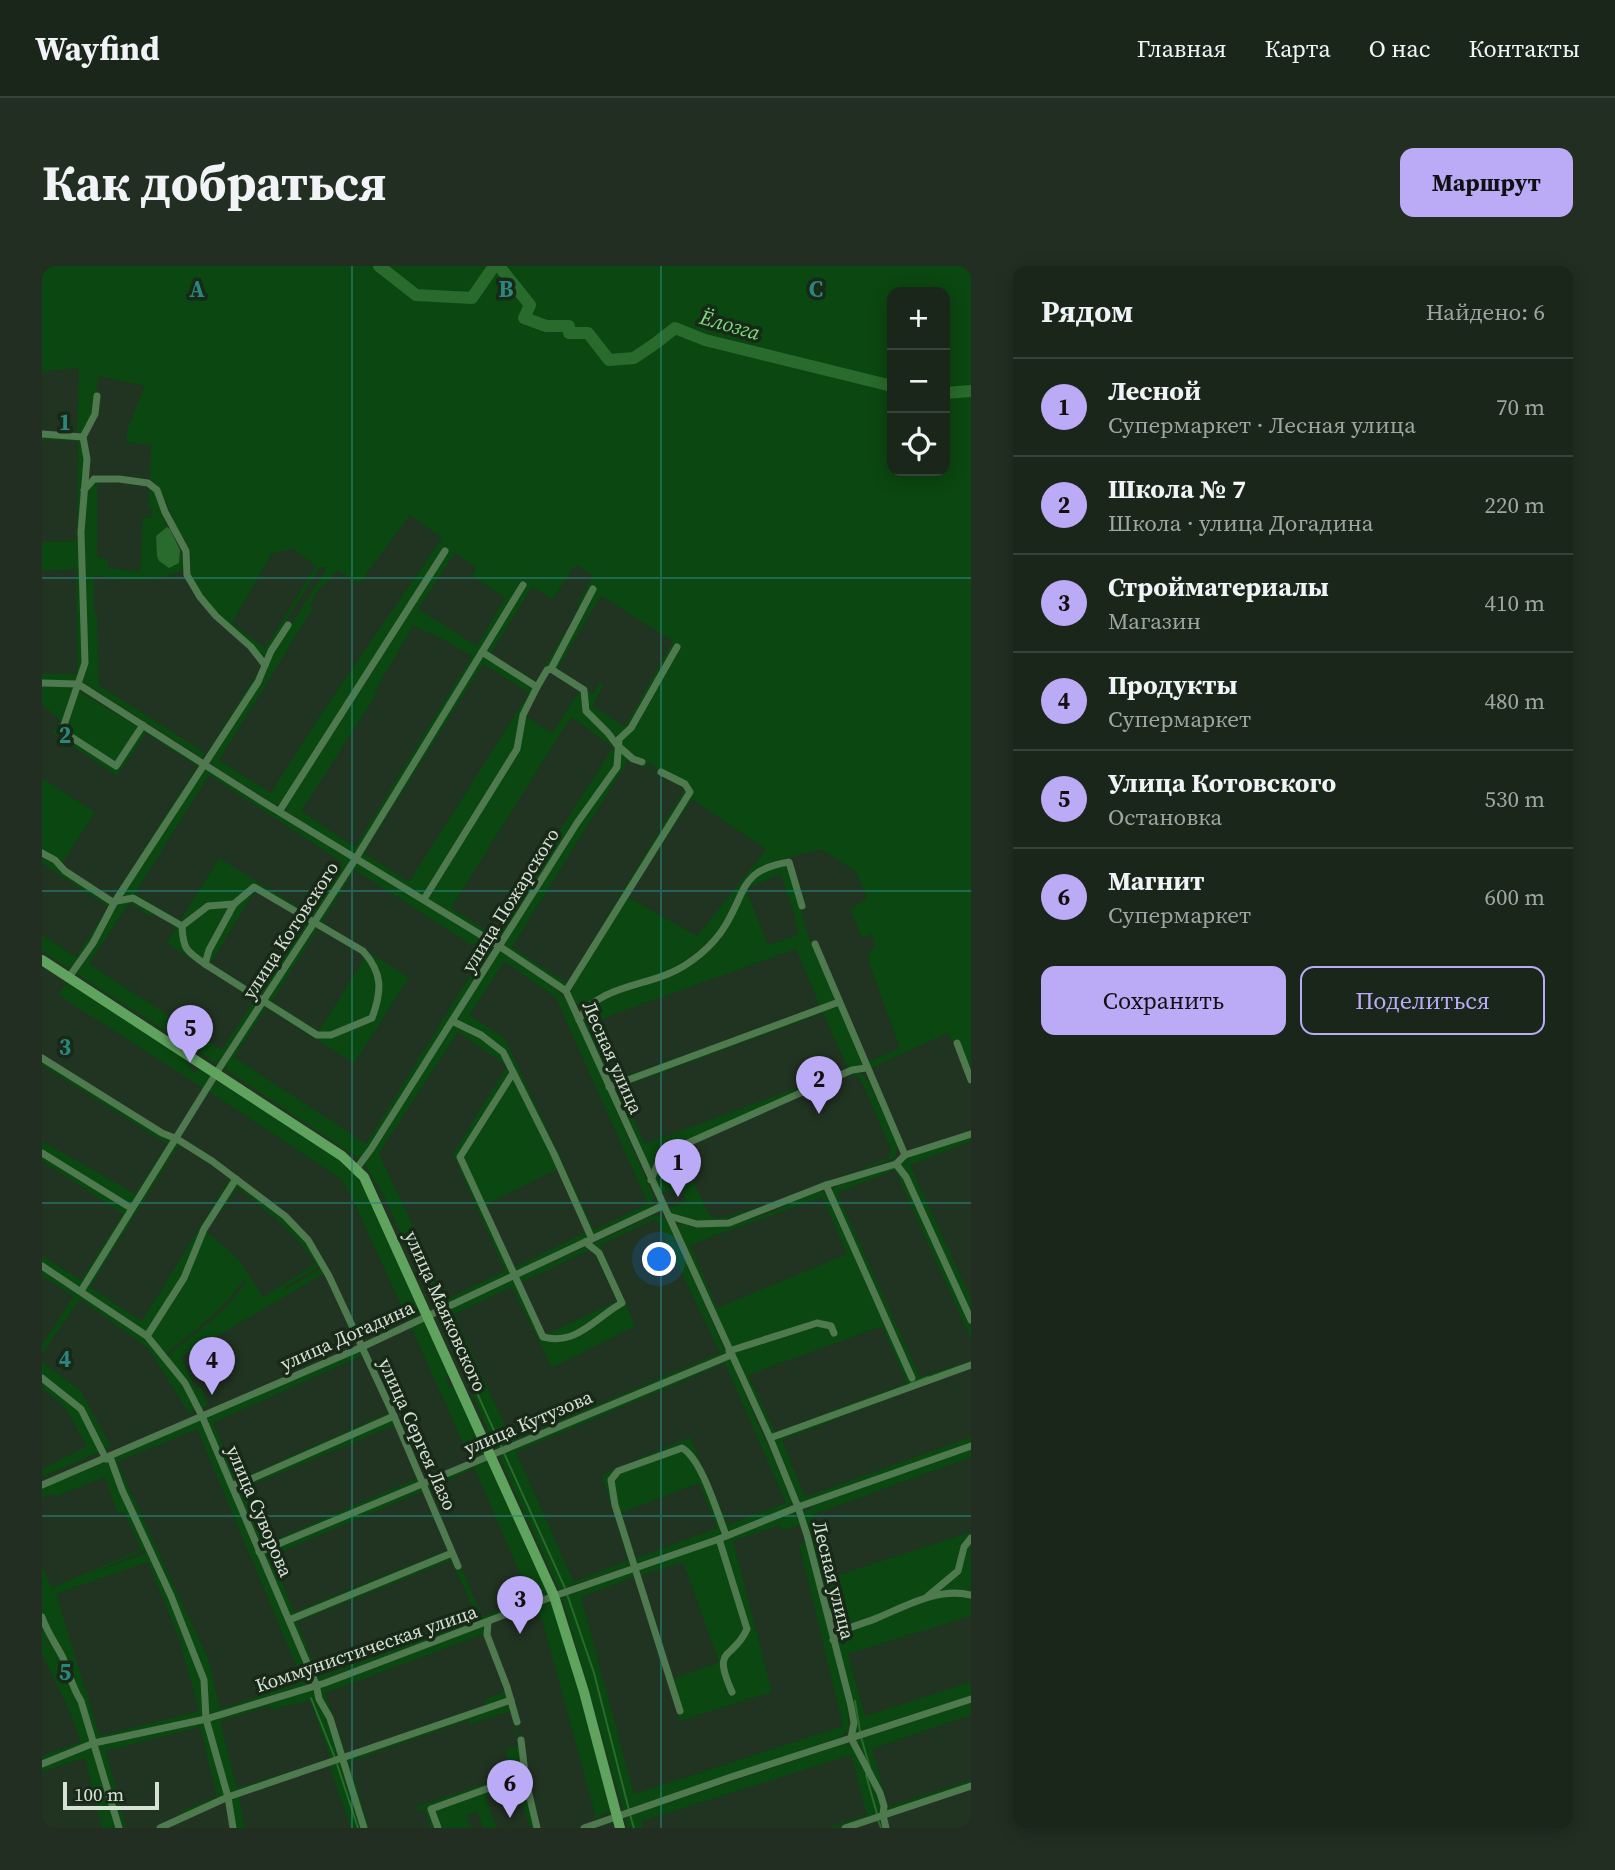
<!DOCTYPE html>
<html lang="ru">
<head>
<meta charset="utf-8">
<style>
	:root { --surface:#192619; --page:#222e22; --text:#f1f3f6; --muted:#9fa5a2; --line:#374338; --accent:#bbaaf6 }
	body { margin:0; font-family:"Source Serif 4",serif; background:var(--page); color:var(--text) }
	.controls { position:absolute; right:21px; top:21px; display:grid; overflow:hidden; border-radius:14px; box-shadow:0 4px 18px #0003 }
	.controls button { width:63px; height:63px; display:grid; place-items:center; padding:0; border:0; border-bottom:2px solid var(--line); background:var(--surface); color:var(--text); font:35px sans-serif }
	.scale { position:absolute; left:21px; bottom:18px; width:96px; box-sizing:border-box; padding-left:7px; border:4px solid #d7e2d7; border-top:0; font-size:19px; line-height:24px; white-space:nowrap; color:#d7e2d7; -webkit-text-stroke:5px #182917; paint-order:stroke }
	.you { position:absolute; left:618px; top:994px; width:24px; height:24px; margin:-18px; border:5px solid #fff; border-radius:50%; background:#1a73e8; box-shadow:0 0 0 10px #1a73e833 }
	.badge { display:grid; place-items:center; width:46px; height:46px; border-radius:50%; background:var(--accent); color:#111; font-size:23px; font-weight:700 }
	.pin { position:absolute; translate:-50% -58px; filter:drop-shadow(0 2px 4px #0008) }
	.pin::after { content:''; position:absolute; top:37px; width:24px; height:21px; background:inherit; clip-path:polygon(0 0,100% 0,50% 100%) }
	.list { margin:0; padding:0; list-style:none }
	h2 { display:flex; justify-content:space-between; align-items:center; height:91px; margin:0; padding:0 28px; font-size:30px }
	h2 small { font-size:23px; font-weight:400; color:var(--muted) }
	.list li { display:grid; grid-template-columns:46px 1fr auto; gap:21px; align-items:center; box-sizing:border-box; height:98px; padding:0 28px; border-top:2px solid var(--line) }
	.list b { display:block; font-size:26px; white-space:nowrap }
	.list p { margin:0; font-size:23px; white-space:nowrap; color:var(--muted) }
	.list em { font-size:23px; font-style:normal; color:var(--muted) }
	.actions { display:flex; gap:14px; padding:21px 28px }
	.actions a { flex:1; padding:16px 0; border:2px solid var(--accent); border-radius:14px; text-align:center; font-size:24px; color:var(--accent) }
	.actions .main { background:var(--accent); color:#111 }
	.icon { flex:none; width:38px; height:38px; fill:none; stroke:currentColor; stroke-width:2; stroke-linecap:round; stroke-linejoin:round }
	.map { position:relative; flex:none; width:929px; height:1562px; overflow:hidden; border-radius:14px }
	header { display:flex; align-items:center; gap:42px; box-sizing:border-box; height:98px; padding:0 35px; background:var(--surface); border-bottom:2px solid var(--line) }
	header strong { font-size:33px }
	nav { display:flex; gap:38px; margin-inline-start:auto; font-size:24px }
	.intro { display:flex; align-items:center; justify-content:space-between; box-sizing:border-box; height:168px; padding:0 42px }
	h1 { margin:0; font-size:49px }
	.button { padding:18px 32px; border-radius:14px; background:var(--accent); color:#111; font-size:24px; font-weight:700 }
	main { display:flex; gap:42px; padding:0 42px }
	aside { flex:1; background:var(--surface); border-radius:14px; box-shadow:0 4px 18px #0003 }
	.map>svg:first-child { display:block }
	.green { fill:#0b4710; fill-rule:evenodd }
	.water { fill:#296b2c }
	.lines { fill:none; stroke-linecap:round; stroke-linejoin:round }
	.stream { stroke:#296b2c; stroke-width:2 }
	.river { stroke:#296b2c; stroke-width:12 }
	.street { stroke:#4f794f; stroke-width:7 }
	.secondary { stroke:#5fa35f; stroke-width:10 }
	.grid { fill:none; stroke:#2d867e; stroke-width:2; stroke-opacity:0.55 }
	.labels { text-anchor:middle; stroke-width:7; stroke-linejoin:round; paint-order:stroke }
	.street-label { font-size:19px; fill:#d7e2d7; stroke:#182917 }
	.water-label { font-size:21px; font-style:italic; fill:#82da82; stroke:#182917 }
	.grid-label { font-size:23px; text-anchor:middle; font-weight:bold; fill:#2d867e; stroke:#182917; stroke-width:7; stroke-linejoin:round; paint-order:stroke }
</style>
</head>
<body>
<header>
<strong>Wayfind</strong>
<nav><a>Главная</a><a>Карта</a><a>О нас</a><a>Контакты</a></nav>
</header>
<div class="intro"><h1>Как добраться</h1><a class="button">Маршрут</a></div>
<main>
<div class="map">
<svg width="929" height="1562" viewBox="0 0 929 1562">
	<rect width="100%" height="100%" fill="#213321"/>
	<g class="green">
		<path d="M0,0h929v805l-13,-32 -7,2 -3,-8 -77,35 -3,-6 32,-14 -31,-85 -1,-9 7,-8 -3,-12 -10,4 -12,-29 17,-11 -11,-26 -35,-23c-22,7 -47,9 -66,22 -18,13 -23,37 -34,55 -9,14 -21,24 -35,34 -30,23 -71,26 -103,47l-7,-3 -5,-10 1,-6 121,-197 -29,-20 -29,-14 -16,-12 11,-18 -13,15 -29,-32 -3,-21 -35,-23 -14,19 -51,-33 -130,203 -69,-43 1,-7 91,-142 28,-48 -123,187 -7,3 -64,-40 -2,-8 55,-81 8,-23 54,-85 -7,-1 -57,91 -45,-44 -15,-19 -12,-20 -1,-26 -14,-24 -16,-37 -10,-9 1,-34 -24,-2v-13l18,-44 -46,-10 -6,37 -11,21 -5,-2 2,-64 -34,3 -3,3zM850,26h53v179h-53zM368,249l32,23 -123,179 -48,76 -52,-33 94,-152 -3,-3 8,-14 20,-21 21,14zM251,283l23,17 -51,82 -33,-25 40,-70zM413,287l21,14 -4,9 33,22 -28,48 -59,-37zM537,300l14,10 -16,29 3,2 -44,75 -45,-29 41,-66 21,12 21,-32zM559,330l72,45 -48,86 -33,-21 12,-21 -4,-2 -7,11 -36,-25zM371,360l24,10 35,20 -117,191 -54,-36 76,-117 -3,-1zM650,533l74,51 -69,86 -69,-39z"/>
		<polygon points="0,170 40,174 42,180 41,397 33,414 0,414 0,408 35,408 34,303 0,305 0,276 35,274 36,175 0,174"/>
		<path d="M54,215h18l-17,3v73l11,2v9l32,4 3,-56 8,1 1,-9 -4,-1 1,-19 6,5 12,34 -11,9 1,20h23v-6l4,12 -1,8c-29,13 -57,11 -88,5l-1,1v35l3,5 2,69 106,68 57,-86 -2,7 -58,84 -121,-77 5,-189z"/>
		<path d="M441,388l51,33 -20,62 -91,147 -65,-39zM441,398l46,29 -120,189 -45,-29z"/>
		<path d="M510,404l30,20 3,23 11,8 20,25v21l-40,55 -77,121 -72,-44 92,-151 5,-33 14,-27 10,-17zM509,405l29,19 -28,43 -28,-18zM529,451l42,30 -119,188 -43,-27z"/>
		<polygon points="0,421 25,421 37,425 157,498 74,631 70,633 155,500 104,467 75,510 10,466 20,456 0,438"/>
		<path d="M578,483l34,22 30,13 4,7 -119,193 -5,3 -61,-42 75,-121 41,-57zM587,493l56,30 -118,194 -55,-36z"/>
		<path d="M166,502l144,90 -39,60 -59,-33 -21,18 -25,2 -26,19 -32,-20 -30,-5 83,-130zM167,509l134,88 -34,51 -90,-56 -39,63 -45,-28z"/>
		<polygon points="0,512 53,546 20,598 0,585"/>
		<polygon points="0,590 66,636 66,641 49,674 30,700 26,702 0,685 0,669 34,691 66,641 0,597"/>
		<path d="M314,594l140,87 -135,213 -139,-93 42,-64 53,33 56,-17c2,-11 8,-26 8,-38 -3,-32 -42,-46 -66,-61zM313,604l129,83 -118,191 -132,-87 32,-49 88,55 55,-85 -87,-56z"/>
		<path d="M740,601h6l2,5 19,66 27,63 -222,82 -3,-2 -28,-58v-5l7,-10 18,-11 45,-15 60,-37 35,-61 17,-13zM738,608l14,39 4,22 -30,10 -22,-56zM754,683l24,57 -205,74 -25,-55 22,-10z"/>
		<path d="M212,622l57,33 -49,77 -56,-35 29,-58zM213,625l50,29 -46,73 -49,-29z"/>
		<path d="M90,634l48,26 1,18 80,56 -42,65 -142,-91 -1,-4 40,-65zM87,637l21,13 3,-4 23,16 -9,15 87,57 -32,50 -133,-86z"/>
		<polygon points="189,640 161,695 146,684 141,660 166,642"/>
		<path d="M272,656c22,14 65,31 63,62 0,11 -4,22 -6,33l-40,17 -14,-1 -51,-34zM276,662l41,24 5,7 -45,72 -47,-30z"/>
		<path d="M458,684l57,39 11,12 86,196 -3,10 -6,4 -53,24 -88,-184 -49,-31zM462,695l52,37 92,206 -54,26 -89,-191 -35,-24z"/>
		<polygon points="29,716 141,788 148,797 146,801 154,807 157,803 169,810 164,824 16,729 23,719"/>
		<path d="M795,740l3,1 22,58 -204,91 -8,15 -34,-77 2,-8zM781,747l25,56 -203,75 -25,-56z"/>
		<path d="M411,758c29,14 44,18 58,49l-53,83 52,118 -73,34 -4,-1 -48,-109 -22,-36zM416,766l49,34 -54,88 52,117 -58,28 -68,-146z"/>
		<polygon points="0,794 131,875 89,939 0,884 0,875 93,928 125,878 0,799"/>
		<polygon points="814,806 822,809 828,819 856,879 853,892 823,903 820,902 846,892 849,883 818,812 809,808"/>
		<path d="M471,810l40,78 36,83 -75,36 -52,-116zM516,903l28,63 -72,36 -29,-63z"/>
		<polygon points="177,812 296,890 319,912 379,1040 377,1048 367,1057 311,934 300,914 166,825"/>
		<path d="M926,872h3v3l-61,24 61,134v16l-15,-36 -55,-115c12,-13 49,-20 67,-26z"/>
		<polygon points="136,875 138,877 48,1021 100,1055 189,911 192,913 161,963 141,1012 105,1068 43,1026 42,1023"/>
		<path d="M637,885l29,62 9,6 36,-10 1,1c-33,13 -52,14 -85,3l-1,-4 18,-8 -5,-11 -10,4 -2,-4 -9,4 -6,-13 8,-20z"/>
		<polygon points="0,890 87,943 40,1021 35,1021 0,998 0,990 39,1014 81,948 0,895"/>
		<polygon points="854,902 862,912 911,1016 929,1061 929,1073 853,904 795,927 878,1111 929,1095 929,1097 876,1116 789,925 793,921 842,903"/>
		<path d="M194,916c37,26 61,43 86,83l-37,22 1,2 37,-22 35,73 -33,-67 -144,84 15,32 5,-2 7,18 -8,4 -14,-27 -19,-25c28,-25 60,-44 79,-76l-3,-1c-19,31 -50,51 -77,74l-17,-18 37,-57 19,-49zM196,922c29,23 57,45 78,76l-53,33 -23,-36 -34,-30z"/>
		<path d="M779,925l6,5 85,187 -139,51 -4,-2 -36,-80 85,-26 11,3 6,5 3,-2c-4,-9 -11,-11 -21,-12l-86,27 -55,-121 3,-3c49,15 97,-15 142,-32zM780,931l25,57 -130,54 -27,-63zM840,1060l25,57 -132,49 -27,-57z"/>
		<path d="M613,949l12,5 59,133 -225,95h-5l-58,-131 2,-4zM614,953l64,134 -208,88 -58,-127 58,-27 40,81 83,-42 -35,-81zM550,983l25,52 -72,34 -25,-52z"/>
		<polygon points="0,1002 104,1072 141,1119 154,1144 147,1147 106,1082 38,1033 0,1088 0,1079 32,1030 0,1010"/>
		<polygon points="380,1056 386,1056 408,1105 407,1110 403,1112 408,1121 412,1120 445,1186 429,1195 369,1061"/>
		<path d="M320,1083l31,66 -160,68 -27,-63 1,-3zM321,1089l27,57 -152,68 -25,-57z"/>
		<path d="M688,1093l62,141 -1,7 -74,29 -158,54 -59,-132 3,-6zM683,1097l61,140 -58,22 -38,-88 -88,38 26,85 -54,22 -58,-130zM657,1217l18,45 -81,30 -15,-45z"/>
		<polygon points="0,1096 39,1125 69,1181 62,1184 40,1142 0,1109"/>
		<polygon points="929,1101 740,1174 763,1231 929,1171 929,1177 759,1238 733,1176 734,1173"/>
		<polygon points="0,1114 37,1143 58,1186 0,1211 0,1203 45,1180 23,1142 0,1121"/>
		<path d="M352,1152l28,65 -161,67 -27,-64zM353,1159l23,53 -153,66 -23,-55z"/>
		<path d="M157,1154l4,3 110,260 -104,34 -3,-37 -83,-191 -10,-28 1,-3zM155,1163l106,253 -83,27 -11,-48 -92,-199z"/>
		<path d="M929,1181v10l-159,58 16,63 143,-46c-2,5 -7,7 -10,12 -4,8 -2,19 -7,26 -21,28 -73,45 -105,55l-20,-15 -26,-98 15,-9z"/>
		<polygon points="448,1193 507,1328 491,1337 431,1199"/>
		<path d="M64,1196l3,1 38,86 -57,25 58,-22 22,45 32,84 3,35 -110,25 -53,-130v-44l10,21 89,-39 -17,-37 -6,2 -13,-37 -51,20 -2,-3 -10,4v-10zM106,1296l31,76 20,73 -99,25 -44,-142z"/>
		<path d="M428,1200l2,3 -43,20 53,128 47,-18 2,5 -214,78 -26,-62 160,-66 -25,-69zM409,1294l27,59 -159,58 -22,-55z"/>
		<path d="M381,1220l28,67 -161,65 -28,-65zM381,1225l24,59 -153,62 -23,-56z"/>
		<polygon points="752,1246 759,1259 740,1264 738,1259 691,1275 730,1426 638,1455 625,1415 677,1396 641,1296 599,1309 597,1303"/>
		<polygon points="929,1275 929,1328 892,1329 920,1302 923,1284"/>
		<polygon points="764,1276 806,1442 807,1465 796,1472 584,1545 581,1543 520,1331 591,1305 592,1311 539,1331 592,1528 801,1460 757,1278"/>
		<polygon points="916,1328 929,1331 929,1350 806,1388 823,1450 929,1416 929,1430 813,1467 794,1376 799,1368 887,1333"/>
		<polygon points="509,1334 538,1422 569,1545 554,1552 501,1357 492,1339"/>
		<polygon points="0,1356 20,1394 27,1420 37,1436 50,1476 0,1496 0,1490 39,1476 28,1446 0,1388"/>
		<path d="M443,1359l24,74 -165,57 -24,-57 -2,-13zM442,1368l22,57 -21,8 1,6 -140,48 -21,-60z"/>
		<path d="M272,1420l14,32 13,38 -112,39 -20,-71 1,-4zM268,1434l21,59 -94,29 -17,-67 49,-15 3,4z"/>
		<path d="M468,1435c12,41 16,83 26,125l-6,1 -14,-41 -31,11 12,31h-14l-6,-17 -10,4 3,11 4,2h-43l-7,-19 -6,2 -2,-4 92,-31 -2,-27 12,-3 -6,-35 -42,13 -2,-4 -119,42 20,66h-3l-21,-69z"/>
		<polygon points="929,1436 929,1449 830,1483 846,1541 929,1514 929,1517 847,1544 815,1473"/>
		<polygon points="160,1456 164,1458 184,1530 114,1562 141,1548 141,1544 175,1531 158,1461 64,1485 84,1562 78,1562 54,1479"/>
		<polygon points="802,1478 809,1479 823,1502 839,1540 837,1547 795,1562 786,1562 825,1549 809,1489 600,1555 601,1562 583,1562 585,1560 583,1553 591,1548"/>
		<polygon points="51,1479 75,1562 60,1562 43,1492 0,1506 0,1500"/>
		<polygon points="298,1494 321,1562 309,1562 287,1499 197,1531 203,1562 193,1562 187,1531"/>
	</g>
	<polygon class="water" points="125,261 128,263 138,284 137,297 127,302 117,295 115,290 114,270"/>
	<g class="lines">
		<g class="stream">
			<polyline points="430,1116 460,1182"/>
			<polyline points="868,1118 886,1111"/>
			<polyline points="462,1187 523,1322"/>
			<polyline points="525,1328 552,1407 587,1544"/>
			<polyline points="269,1432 293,1492"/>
			<polyline points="813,1435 818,1465"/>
			<polyline points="819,1471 828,1502"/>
			<polyline points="295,1498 316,1562"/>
			<polyline points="825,1507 824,1509 835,1548"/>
			<polyline points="588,1549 592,1562"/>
			<polyline points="836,1554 839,1562"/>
		</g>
		<g class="river">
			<polyline points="337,0 374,29 430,32 452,0"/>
			<polyline points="457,0 488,39 482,52 504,60 527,60 527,67 546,67 567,94 592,92 614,77 633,62 663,74 850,120"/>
			<polyline points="903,127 929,125"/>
		</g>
		<g class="street">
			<polyline points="55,130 53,148 41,171 45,193 39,266 43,397 20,465 74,500 101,459"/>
			<polyline points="0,168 41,171"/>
			<polyline points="42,224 52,213 77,213 106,217 115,224 123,246 144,285 145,309 158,331 174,350 209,381 223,399"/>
			<polyline points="440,386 495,421"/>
			<polyline points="509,403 542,424 544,445 566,467 575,479 591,493 600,496"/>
			<polyline points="0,417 36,418 218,534 457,680 524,725 728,1172 756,1241 765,1269 809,1440 812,1457 809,1472 838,1527 842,1540 841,1549 844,1562"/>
			<polyline points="238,544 403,285"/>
			<polyline points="0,587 13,594 23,605 72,637"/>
			<path d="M212,621l109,64c20,22 19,40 9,67l-41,17h-14l-112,-71 4,-14 25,-46z"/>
			<polyline points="382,633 475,483 481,449 495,421 505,404 509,403 551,323"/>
			<polyline points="75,635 91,632 140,660 166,640 192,638"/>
			<path d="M140,660c1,23 4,25 23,38"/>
			<polyline points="773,678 863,889"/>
			<polyline points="27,711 51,677 72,637 216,416 229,385 246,359"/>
			<polyline points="524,725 648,526 643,518 619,506"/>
			<path d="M537,754c15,-31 61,-34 89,-46 22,-9 45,-28 57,-48 22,-36 15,-56 64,-64l13,44"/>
			<polyline points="410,755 439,769 461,786 512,888 550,973"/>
			<polyline points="915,777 929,814"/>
			<polyline points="0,792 120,867 135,873 170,895 243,950 266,974 287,1010 352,1150 416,1300"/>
			<path d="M471,807l-53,84 83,180c34,9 53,-20 79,-34l-23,-50 -14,-11"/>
			<polyline points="567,821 797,736"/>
			<polyline points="0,887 89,942"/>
			<polyline points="854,898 864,911 929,1054"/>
			<polyline points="315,902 329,883 535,557 575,501 577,473 589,462 635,381"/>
			<polyline points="609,914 618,892 630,884 810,804 824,802"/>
			<polyline points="784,919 870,1112"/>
			<polyline points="627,950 655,958 687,957 784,919 854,898 863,889 929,868"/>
			<polyline points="0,1000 105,1070 143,1117 160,1150 274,1418 277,1433 288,1452 322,1562"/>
			<polyline points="39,1025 178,801 314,592 481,319"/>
			<polyline points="105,1070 142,1012 162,963 194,913"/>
			<polyline points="687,1085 775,1057 789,1060 792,1067"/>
			<polyline points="0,1112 39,1143 64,1193"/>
			<polyline points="728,1172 929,1099"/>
			<polyline points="68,1191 80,1224 129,1330 162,1414 164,1453 186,1531 191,1562"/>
			<polyline points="0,1219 320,1081 620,940"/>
			<polyline points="190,1219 207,1214 352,1150"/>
			<path d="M677,1273l28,90c-14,32 -36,16 -15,63"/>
			<polyline points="217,1286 689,1089"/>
			<polyline points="886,1330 916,1305 922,1281 929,1272"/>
			<polyline points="785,1345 807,1362"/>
			<path d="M0,1351c5,15 14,27 21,41 6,15 9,29 18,43l38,127"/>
			<polyline points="247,1354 410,1287"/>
			<polyline points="446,1356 445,1369 465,1421 475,1456"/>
			<path d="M791,1374c12,-14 28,-15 44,-22 29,-12 61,-31 94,-23"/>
			<path d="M638,1445l-65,-206 -4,-25 7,-9 64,-23c20,11 35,65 44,87"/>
			<polyline points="479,1474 484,1515 495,1562"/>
			<polyline points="0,1498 52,1477 164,1453 283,1417 512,1330 677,1273 756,1241 929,1180"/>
			<polyline points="118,1562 186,1531 469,1434"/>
			<polyline points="396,1562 389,1543 483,1509"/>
			<polyline points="542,1562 689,1511 929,1433"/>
			<polyline points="803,1562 929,1520"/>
		</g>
		<polyline class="secondary" points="0,694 300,890 322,911 512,1330 542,1426 578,1562"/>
	</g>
	<path class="grid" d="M310,0v1562M619,0v1562M0,312h929M0,625h929M0,937h929M0,1250h929"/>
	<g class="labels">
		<g class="street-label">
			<text transform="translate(468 634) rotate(-58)" y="7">улица Пожарского</text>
			<text transform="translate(248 664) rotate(-57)" y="7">улица Котовского</text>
			<text transform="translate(571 791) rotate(66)" y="7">Лесная улица</text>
			<text transform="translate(404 1045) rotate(66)" y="7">улица Маяковского</text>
			<text transform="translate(305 1069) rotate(-24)" y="7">улица Догадина</text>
			<text transform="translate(486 1156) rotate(-23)" y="7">улица Кутузова</text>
			<text transform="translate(376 1168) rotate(66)" y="7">улица Сергея Лазо</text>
			<text transform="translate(218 1245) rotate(67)" y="7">улица Суворова</text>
			<text transform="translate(792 1314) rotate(76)" y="7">Лесная улица</text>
			<text transform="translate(324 1382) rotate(-19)" y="7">Коммунистическая улица</text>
		</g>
		<g class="water-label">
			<text transform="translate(688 59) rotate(16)" y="7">Ёлозга</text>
		</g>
	</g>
	<g class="grid-label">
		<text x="155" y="31">A</text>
		<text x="464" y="31">B</text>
		<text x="774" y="31">C</text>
		<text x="23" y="164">1</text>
		<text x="23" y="477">2</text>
		<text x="23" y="789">3</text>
		<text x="23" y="1101">4</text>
		<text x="23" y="1414">5</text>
	</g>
</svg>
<div class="controls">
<button>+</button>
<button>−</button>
<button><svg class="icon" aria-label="locate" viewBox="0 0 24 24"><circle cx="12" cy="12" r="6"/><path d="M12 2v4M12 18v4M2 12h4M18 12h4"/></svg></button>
</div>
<div class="scale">100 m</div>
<div class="you"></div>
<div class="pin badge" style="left:636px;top:931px">1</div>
<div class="pin badge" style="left:777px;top:848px">2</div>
<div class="pin badge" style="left:478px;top:1368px">3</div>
<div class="pin badge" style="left:170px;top:1129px">4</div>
<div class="pin badge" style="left:148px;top:797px">5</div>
<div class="pin badge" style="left:468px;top:1552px">6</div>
</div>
<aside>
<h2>Рядом<small>Найдено: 6</small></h2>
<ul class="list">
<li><span class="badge">1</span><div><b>Лесной</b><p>Супермаркет · Лесная улица</p></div><em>70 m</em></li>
<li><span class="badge">2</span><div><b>Школа № 7</b><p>Школа · улица Догадина</p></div><em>220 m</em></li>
<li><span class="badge">3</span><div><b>Стройматериалы</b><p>Магазин</p></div><em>410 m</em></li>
<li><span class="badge">4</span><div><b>Продукты</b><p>Супермаркет</p></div><em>480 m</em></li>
<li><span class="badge">5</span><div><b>Улица Котовского</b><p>Остановка</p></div><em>530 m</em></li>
<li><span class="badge">6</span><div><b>Магнит</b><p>Супермаркет</p></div><em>600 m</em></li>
</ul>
<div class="actions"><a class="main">Сохранить</a><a>Поделиться</a></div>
</aside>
</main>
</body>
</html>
